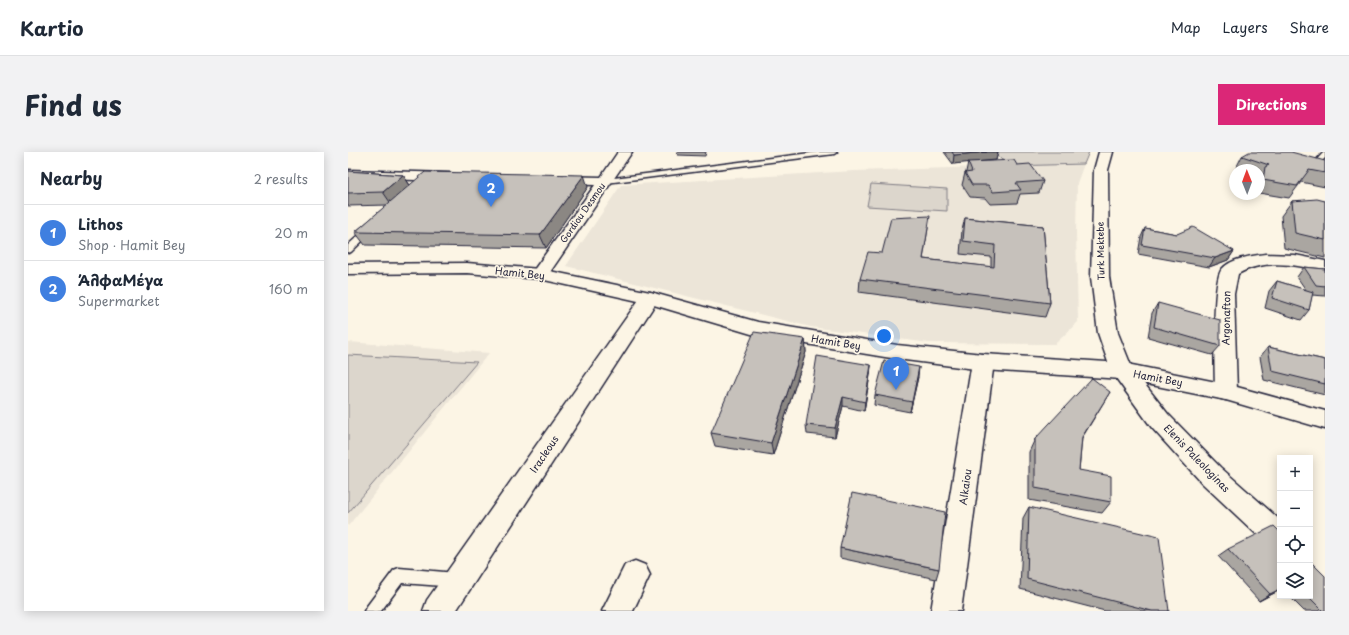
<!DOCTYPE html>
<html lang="en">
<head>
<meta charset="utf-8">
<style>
	:root { --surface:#fff; --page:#f2f2f3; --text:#1f2937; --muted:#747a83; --line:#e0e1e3; --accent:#db2777 }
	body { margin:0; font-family:"Playpen Sans",sans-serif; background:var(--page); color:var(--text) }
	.controls { position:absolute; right:12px; bottom:12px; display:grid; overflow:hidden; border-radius:0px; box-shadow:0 2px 10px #0003 }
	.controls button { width:36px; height:36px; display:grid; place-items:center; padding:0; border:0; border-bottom:1px solid var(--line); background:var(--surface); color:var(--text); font:20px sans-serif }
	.compass { position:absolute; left:881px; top:12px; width:36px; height:36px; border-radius:50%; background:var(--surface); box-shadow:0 2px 10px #0003; rotate:359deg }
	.you { position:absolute; left:536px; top:184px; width:14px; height:14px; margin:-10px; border:3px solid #fff; border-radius:50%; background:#1a73e8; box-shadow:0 0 0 6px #1a73e833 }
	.badge { display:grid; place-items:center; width:26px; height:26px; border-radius:50%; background:var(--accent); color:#fff; font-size:13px; font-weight:700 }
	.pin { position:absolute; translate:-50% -33px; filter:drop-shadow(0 1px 2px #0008) }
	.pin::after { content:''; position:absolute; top:21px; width:14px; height:12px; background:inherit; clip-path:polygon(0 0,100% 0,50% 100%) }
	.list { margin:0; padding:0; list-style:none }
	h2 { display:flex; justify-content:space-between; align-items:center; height:52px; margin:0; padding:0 16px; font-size:17px }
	h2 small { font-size:13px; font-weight:400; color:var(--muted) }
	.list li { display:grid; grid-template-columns:26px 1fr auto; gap:12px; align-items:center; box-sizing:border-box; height:56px; padding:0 16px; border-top:1px solid var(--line) }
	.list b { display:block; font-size:15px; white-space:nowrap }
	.list p { margin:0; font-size:13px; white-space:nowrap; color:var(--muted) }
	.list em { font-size:13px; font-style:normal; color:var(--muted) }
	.icon { flex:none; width:22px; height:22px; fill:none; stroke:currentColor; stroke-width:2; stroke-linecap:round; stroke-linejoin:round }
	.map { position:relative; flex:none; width:977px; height:459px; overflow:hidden; border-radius:0px }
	header { display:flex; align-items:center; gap:24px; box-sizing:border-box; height:56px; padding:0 20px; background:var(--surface); border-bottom:1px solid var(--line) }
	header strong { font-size:19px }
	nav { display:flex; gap:22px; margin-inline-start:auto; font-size:14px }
	.intro { display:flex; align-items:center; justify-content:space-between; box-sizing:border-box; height:96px; padding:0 24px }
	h1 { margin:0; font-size:28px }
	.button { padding:10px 18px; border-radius:0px; background:var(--accent); color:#fff; font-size:14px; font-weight:700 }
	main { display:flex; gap:24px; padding:0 24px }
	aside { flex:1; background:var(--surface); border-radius:0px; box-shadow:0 2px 10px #0003 }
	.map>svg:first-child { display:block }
	.built { fill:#ece5d8 }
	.green { fill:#dcd6cc; stroke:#7f7c84 }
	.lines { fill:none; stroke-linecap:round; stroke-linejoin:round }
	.service-casing { stroke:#22223b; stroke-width:3 }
	.minor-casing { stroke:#22223b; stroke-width:3 }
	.tertiary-casing { stroke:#22223b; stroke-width:3 }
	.service { fill:#fcf5e5; fill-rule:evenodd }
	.minor { fill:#fcf5e5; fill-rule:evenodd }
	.tertiary { fill:#fcf5e5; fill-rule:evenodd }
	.wall { fill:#aaa6a1; stroke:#22223b }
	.shaded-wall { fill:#8b8783; stroke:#22223b }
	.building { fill:#c6c1bb; stroke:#22223b }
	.labels { text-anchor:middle; stroke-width:3.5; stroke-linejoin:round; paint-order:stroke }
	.far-street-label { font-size:9px; fill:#22223b; stroke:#fcf5e5 }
	.street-label { font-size:10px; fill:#22223b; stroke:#fcf5e5 }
</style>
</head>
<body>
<header>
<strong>Kartio</strong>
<nav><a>Map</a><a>Layers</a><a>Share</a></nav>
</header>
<div class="intro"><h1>Find us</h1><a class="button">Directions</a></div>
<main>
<aside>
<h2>Nearby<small>2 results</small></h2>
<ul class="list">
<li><span class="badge" style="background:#3f7fe0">1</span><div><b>Lithos</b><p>Shop · Hamit Bey</p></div><em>20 m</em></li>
<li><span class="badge" style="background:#3f7fe0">2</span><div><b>ΆλφαΜέγα</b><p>Supermarket</p></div><em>160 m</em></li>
</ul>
</aside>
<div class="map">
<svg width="977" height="459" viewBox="0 0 977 459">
	<rect width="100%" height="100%" fill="#fcf5e5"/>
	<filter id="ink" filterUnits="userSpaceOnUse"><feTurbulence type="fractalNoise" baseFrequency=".025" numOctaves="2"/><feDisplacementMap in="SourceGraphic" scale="8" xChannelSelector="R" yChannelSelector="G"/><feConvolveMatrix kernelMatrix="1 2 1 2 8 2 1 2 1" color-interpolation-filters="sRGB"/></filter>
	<g filter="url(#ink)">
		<g class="built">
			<polygon points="736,12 729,31 728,80 730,170 707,192 581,191 463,175 218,114 273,33 506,19"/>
			<polygon points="0,190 141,201 0,374"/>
		</g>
		<g class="green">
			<polygon points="644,0 741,0 736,12 662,14"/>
			<polygon points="523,32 599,37 599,59 519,54"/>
			<polygon points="0,203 129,210 0,361"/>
		</g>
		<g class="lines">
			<g class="service-casing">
				<g id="service">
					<polygon points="470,0 489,0 486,2 258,31 254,29 258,27"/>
					<polygon points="977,0 977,6 965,18 961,18 961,16 975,1"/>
					<polygon points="20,75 23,75 27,77 3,100 0,101 0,93"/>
					<polygon points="51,416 108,421 113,423 115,428 113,433 108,435 54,431 33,459 16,459 19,454 46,418"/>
				</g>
			</g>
			<g class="minor-casing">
				<g id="minor">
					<polygon points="270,0 284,0 198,126 192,127 186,126 183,122 247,33 209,32 204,31 202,28 204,25 209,24 253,25"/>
					<polygon points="751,0 765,0 760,18 761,125 770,181 784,216 820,262 872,315 932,368 932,399 922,395 854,331 804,276 763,219 750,181 743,125 746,18"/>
					<polygon points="0,18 102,21 107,22 109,25 107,28 102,29 0,26"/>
					<path d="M917,102l30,1 30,6v10c-29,-6 -61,-13 -87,3l-4,20 3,98 -3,6 -8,2 -8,-2 -3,-6c0,-20 -4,-111 7,-123 10,-11 29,-13 43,-15z"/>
					<polygon points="302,140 309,142 311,146 108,459 75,459 79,448 295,142"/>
					<polygon points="635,202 643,205 646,210 613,459 583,459 624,210 627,205"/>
					<polygon points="287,409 297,413 302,423 285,459 254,459 277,413"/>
				</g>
			</g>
			<g class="tertiary-casing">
				<polygon id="tertiary" points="119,111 192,117 302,140 410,170 549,193 635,202 774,211 878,232 977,259 977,277 878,248 774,227 635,218 549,207 410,184 299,151 192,127 119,121 0,122 0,112"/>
			</g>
			<use href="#service" class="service"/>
			<use href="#minor" class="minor"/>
			<use href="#tertiary" class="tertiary"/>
		</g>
		<g class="wall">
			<polygon points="329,0 358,0 357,4 330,3"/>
			<polygon points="596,0 650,0 648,8 621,10 669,13 695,29 691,41 672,42 669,51 642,52 637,46 622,45 614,33 617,21 618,20 620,10 605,12"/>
			<polygon points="894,4 977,9 977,35 953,30 941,46 911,41 911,18 894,18 888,16"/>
			<polygon points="0,19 55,23 62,33 240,35 198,96 17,93 7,80 39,53 0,54"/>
			<polygon points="944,49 977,49 977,106 936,96 933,64"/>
			<polygon points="617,66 695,74 702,151 697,165 511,140 512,127 534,101 580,76 575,107 643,115 643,105 612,102 614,78"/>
			<polygon points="797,76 829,82 886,99 880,108 861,115 790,102 793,85"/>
			<polygon points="956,115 977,117 977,144 964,143 961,158 953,168 917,156 921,139 929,129 958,138 949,125"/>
			<polygon points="810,151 872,194 864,203 800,185 804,161"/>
			<polygon points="457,187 458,200 425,303 367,294 363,281"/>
			<polygon points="920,195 977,208 977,243 916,228 912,205"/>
			<polygon points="523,213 522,223 516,259 495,254 487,285 459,282 458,273"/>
			<polygon points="570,225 562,260 526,253 527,243"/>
			<polygon points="762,240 734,286 731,318 763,350 754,361 681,348 681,300 687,287"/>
			<polygon points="681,355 821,459 757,459 672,437 675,366"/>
			<polygon points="492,396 591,417 588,427 492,406"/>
			<polygon points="880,397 932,438 911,449 870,404"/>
			<polygon points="941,444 962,444 977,459 956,459"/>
		</g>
		<g class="shaded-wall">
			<polygon points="639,0 650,0 648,8 605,12 606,3"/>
			<polygon points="55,23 63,35 44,53 35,40"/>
			<polygon points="236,23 240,35 198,96 192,83"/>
			<polygon points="886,99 880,108 861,115 867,106"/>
			<polygon points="457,187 458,200 425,303 423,291"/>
			<polygon points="523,213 522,223 516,259 517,250"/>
			<polygon points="571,215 570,225 562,260"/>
			<polygon points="495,245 495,254 487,285 487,276"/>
			<polygon points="932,437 932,438 911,449 922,442"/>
		</g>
		<g class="building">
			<polygon points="604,0 639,0 606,3"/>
			<polygon points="901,0 943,0 977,9 977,21 961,18 949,34 915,28 917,15 921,13 894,4"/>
			<polygon points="666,8 669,13 682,12 695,29 668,31 673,38 645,40 640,33 624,33 617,21 624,20 620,10"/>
			<polygon points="0,19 55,23 35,40 0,41"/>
			<polygon points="77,20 236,23 192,83 7,80"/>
			<polygon points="969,47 977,49 977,88 947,81 944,49"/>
			<polygon points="582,64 575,107 646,115 647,93 615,89 617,66 695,74 702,151 512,127 520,100 534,101 543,66"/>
			<polygon points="845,75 886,99 867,106 794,93 797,76 829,82"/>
			<polygon points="956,115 977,117 977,134 968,133"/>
			<polygon points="929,129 965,140 961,158 924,146"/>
			<polygon points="810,151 872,168 872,194 806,175"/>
			<polygon points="406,180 457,187 423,291 363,281"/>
			<polygon points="920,195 977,208 977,232 924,219"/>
			<polygon points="469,204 523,213 517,250 495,245 487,276 458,273"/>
			<polygon points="536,209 571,215 564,250 527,243"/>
			<polygon points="744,226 762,240 734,285 731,318 763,324 763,350 687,336 687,287"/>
			<polygon points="504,341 597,360 591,417 492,396"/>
			<polygon points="681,355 811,385 821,459 804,459 679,427"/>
			<polygon points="926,374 932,380 932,437 922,442 880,397"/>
			<polygon points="962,409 977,424 977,459 975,459 960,444 962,444"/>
		</g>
	</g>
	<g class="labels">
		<g class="far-street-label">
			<text transform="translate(235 61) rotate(-55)" y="3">Gordiou Desmou</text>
			<text transform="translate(753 99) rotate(-91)" y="3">Turk Mektebe</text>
		</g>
		<g class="street-label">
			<text transform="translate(172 121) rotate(6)" y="4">Hamit Bey</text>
			<text transform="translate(878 166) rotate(-89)" y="4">Argonafton</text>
			<text transform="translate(488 190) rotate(9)" y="4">Hamit Bey</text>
			<text transform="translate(810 226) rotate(11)" y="4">Hamit Bey</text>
			<text transform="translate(196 302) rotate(-56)" y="4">Iracleous</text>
			<text transform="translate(849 306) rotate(46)" y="4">Elenis Paleologinas</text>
			<text transform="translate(617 335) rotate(-82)" y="4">Alkaiou</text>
		</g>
	</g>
</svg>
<div class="controls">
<button>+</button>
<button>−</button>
<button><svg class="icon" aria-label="locate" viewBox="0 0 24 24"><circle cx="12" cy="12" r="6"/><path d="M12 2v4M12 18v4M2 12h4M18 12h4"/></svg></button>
<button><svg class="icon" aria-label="layers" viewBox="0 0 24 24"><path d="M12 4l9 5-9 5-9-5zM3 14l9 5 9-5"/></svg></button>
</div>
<svg class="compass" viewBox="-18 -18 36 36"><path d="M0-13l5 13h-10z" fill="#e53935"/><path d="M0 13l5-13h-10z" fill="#747a83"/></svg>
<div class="you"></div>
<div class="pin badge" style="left:548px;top:238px;background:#3f7fe0">1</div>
<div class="pin badge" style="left:143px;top:55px;background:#3f7fe0">2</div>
</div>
</main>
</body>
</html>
